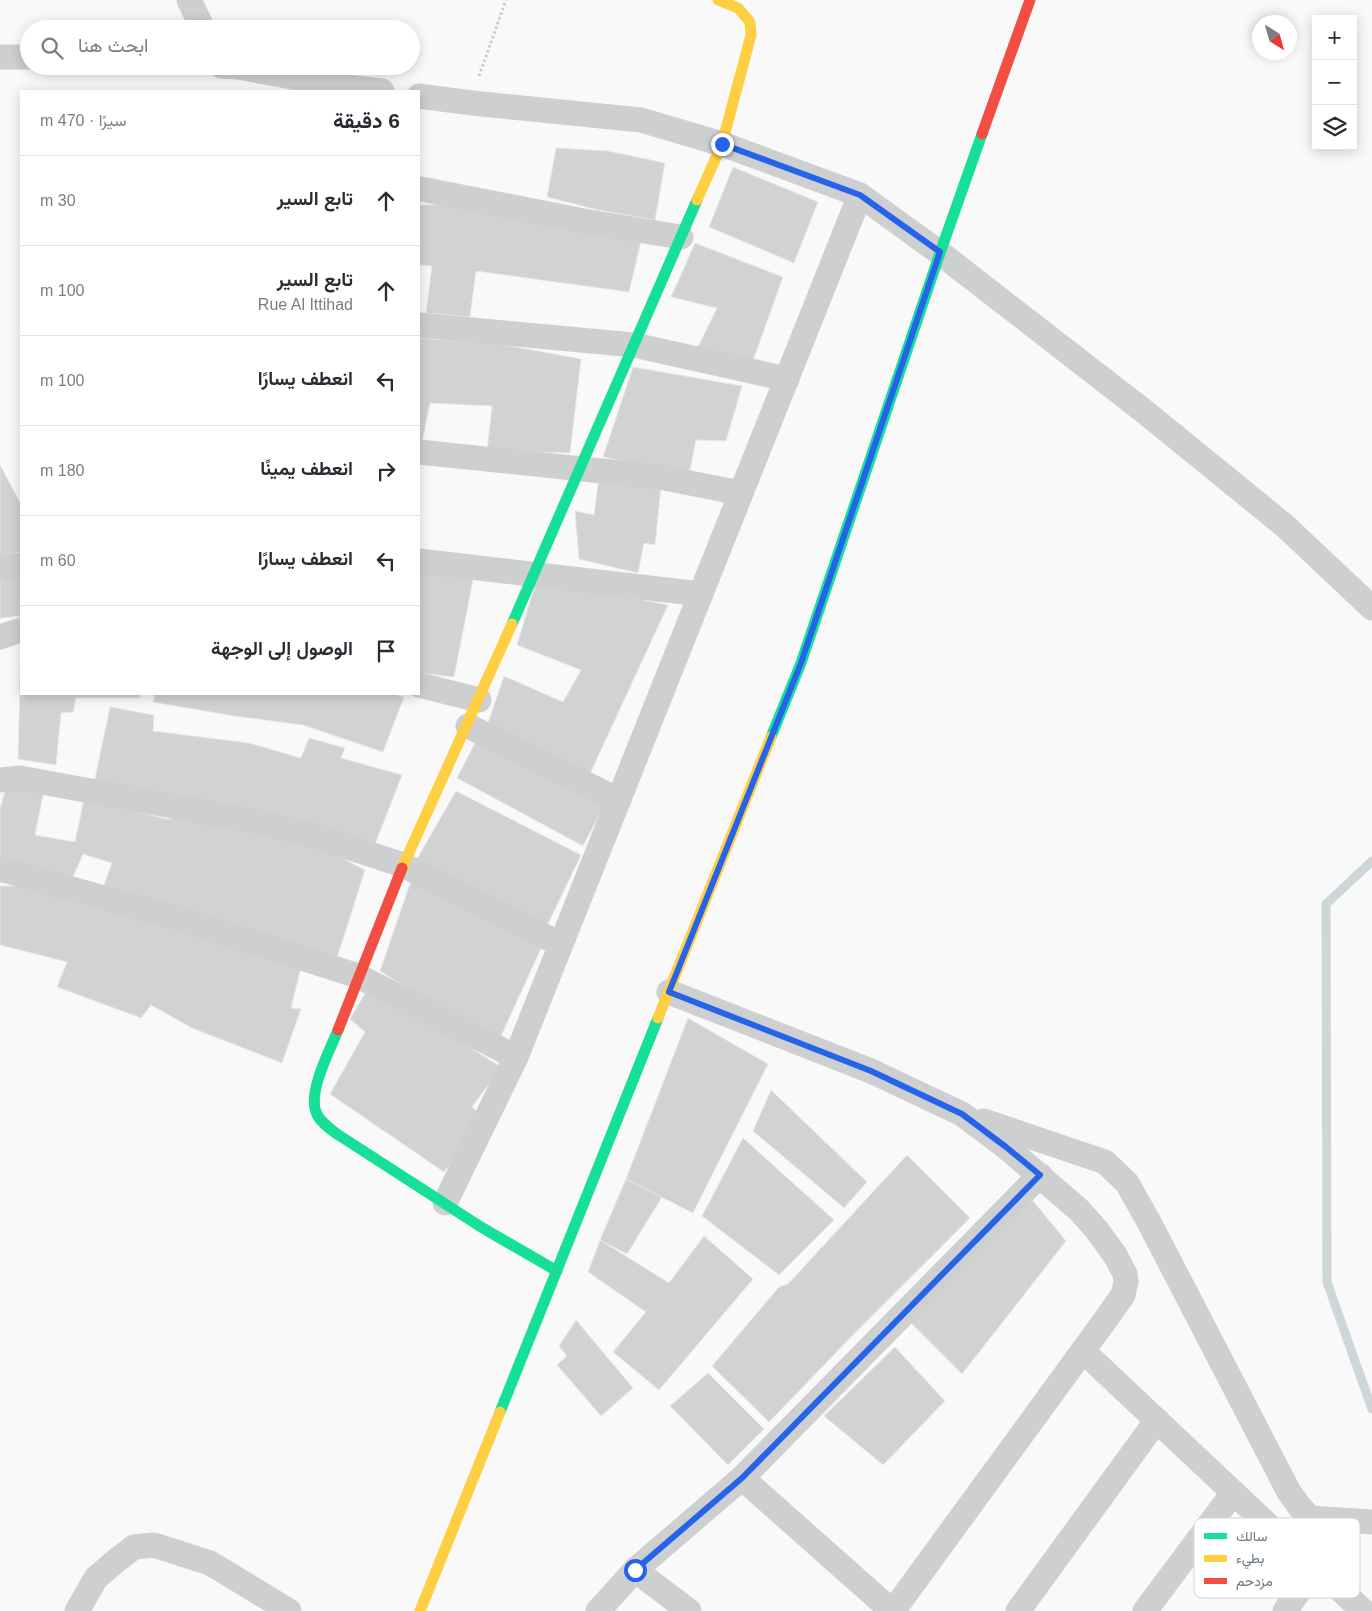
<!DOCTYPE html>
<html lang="ar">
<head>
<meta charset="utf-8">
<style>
	:root { --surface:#fff; --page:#f2f2f3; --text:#2b2b33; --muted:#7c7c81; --line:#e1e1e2 }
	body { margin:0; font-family:Helvetica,Vazirmatn,sans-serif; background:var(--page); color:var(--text); direction:rtl }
	.controls { position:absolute; right:15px; top:15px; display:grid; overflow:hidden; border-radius:0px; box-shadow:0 2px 12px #0003 }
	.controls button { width:45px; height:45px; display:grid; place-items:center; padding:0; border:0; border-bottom:1px solid var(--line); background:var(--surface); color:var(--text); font:25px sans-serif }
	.compass { position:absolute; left:1252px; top:15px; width:45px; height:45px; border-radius:50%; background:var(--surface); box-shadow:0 2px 12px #0003; rotate:143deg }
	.stop { position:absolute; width:15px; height:15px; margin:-11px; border:4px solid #2563eb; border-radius:50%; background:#fff }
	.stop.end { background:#2563eb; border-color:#fff; box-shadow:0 1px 5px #0008 }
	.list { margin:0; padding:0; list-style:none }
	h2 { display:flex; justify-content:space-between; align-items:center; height:65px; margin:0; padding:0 20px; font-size:21px }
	h2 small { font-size:16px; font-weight:400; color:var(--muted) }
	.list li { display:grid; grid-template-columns:32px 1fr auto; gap:15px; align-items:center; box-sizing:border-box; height:90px; padding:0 20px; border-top:1px solid var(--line) }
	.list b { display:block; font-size:19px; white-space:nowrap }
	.list p { margin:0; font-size:16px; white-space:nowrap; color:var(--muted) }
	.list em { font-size:16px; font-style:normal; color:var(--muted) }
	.icon { flex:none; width:28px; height:28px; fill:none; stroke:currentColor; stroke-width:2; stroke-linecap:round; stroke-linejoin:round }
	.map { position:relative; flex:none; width:1372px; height:1611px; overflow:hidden; direction:ltr }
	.search { position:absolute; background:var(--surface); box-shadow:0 2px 12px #0003; left:20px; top:20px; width:400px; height:55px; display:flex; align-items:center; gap:12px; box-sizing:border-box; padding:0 18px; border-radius:28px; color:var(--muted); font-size:19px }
	.panel { position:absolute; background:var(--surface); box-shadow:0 2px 12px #0003; left:20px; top:90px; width:400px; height:605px; border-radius:0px; direction:rtl }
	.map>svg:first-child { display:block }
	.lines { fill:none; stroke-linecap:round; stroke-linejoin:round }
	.stream { stroke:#ced6d9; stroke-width:9 }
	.building { fill:#d0d2d3; stroke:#e8e8e8 }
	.path { stroke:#cbcccd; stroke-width:3; stroke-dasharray:2.5 2.5; stroke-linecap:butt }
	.street { stroke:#cecfd0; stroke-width:25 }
	.fast { stroke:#16e098; stroke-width:11 }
	.slow { stroke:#ffcf43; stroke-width:11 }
	.jam { stroke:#f24e42; stroke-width:11 }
	.route { stroke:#2563eb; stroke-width:6 }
	.key { fill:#fff; stroke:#d1d6da; stroke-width:1 }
	.key-label { font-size:14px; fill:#657683 }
</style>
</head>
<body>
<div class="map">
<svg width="1372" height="1611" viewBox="0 0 1372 1611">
	<rect width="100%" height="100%" fill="#f9f9f9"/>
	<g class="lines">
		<polyline class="stream" points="1372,861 1326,904 1327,1282 1372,1409"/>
	</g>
	<g class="building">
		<polygon points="556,148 608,151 665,163 655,220 598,210 547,197"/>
		<polygon points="733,167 818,202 794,263 709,227"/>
		<polygon points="462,204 642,237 629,292 476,271 470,317 426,313 432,266 419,265 419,205"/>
		<polygon points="695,243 783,277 750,369 694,355 717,308 671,297"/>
		<polygon points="419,338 500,344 581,359 570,453 487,451 492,406 430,403 422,442 419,442"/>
		<polygon points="633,367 742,386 726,441 696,440 689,475 603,457"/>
		<polygon points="0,465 21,504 21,552 0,556"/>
		<polygon points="599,476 661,487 655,545 644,543 638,573 579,559 575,511 594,515"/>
		<polygon points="419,569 474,575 454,677 419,673"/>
		<polygon points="21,571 21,616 0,618 0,575"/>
		<polygon points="537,578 668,605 588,778 486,729 504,676 563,702 581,670 517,645"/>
		<polygon points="21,641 21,694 140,694 140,698 76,698 73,712 61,713 56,765 18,759"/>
		<polygon points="155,694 392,694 404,697 383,752 303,725 234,716 153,702"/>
		<polygon points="110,707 154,715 153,731 249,743 301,758 309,738 345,748 341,758 402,775 372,852 94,783"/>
		<polygon points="478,737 604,806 583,846 457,778"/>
		<polygon points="7,783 44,790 35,835 75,842 84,799 167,819 206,817 295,834 365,870 335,964 104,885 112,863 83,854 73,877 0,861 0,809"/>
		<polygon points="456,791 581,855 546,928 417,859"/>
		<polygon points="413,875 543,944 497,1045 380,971"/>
		<polygon points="0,886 31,886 83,905 175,923 301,967 291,1008 301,1009 282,1063 192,1028 151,1005 141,1018 57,987 67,962 0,945"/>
		<polygon points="370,985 501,1067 472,1107 485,1119 444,1172 330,1094 365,1032 350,1019"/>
		<polygon points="688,1018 768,1064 693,1213 626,1179"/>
		<polygon points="771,1090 867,1182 844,1208 753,1131"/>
		<polygon points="743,1138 834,1220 779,1275 702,1216"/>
		<polygon points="907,1155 970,1218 850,1338 769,1422 712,1366 779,1287 788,1284"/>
		<polygon points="626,1179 662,1197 627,1254 600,1240"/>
		<polygon points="1029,1196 1066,1241 962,1374 909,1321"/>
		<polygon points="704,1236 753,1279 659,1390 613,1352 646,1312 588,1272 600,1240 669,1283"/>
		<polygon points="576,1320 633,1388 601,1416 557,1365 567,1356 559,1346"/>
		<polygon points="895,1347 945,1401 883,1465 824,1416"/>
		<polygon points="708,1373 764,1429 728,1465 670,1406"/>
	</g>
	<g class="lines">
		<polyline class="path" points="479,76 506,0"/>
		<g class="street">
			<polyline points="189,0 203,29"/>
			<polyline points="0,57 29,57"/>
			<polyline points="221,66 238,67 346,87 382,91"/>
			<polyline points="419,96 472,103 641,120 722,144 860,195 940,253 1145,412 1285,526 1372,608"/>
			<polyline points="421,189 589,222 681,237"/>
			<polyline points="419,325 634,345 787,379"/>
			<polyline points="419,452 659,477 741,493"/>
			<polyline points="419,561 701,594"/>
			<polyline points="0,568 21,565"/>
			<polyline points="0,637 21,630"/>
			<polyline points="419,685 479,700"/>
			<polyline points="468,726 619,800"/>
			<polyline points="0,780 20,778 248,820 311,835 403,865 560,944"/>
			<polyline points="0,869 180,919 358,976 516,1057"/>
			<polyline points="669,992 871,1071 962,1114 1006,1147 1079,1210 1096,1229 1115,1255 1125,1274 1126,1282 1123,1295 1106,1319 893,1611"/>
			<polyline points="984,1121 1105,1162 1127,1183 1150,1224 1289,1492 1299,1506 1310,1518 1372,1522"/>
			<polyline points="445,1203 516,1057 860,195"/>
			<polyline points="1083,1351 1304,1559 1316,1567 1285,1611"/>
			<polyline points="742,1478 892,1611"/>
			<polyline points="1310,1518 1316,1567 1363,1611"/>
			<polyline points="635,1570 689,1611"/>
			<polyline points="77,1611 96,1578 117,1560 134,1547 154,1545 210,1563 289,1611"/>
			<polyline points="598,1611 635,1570 742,1478 1040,1175"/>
			<polyline points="1018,1611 1157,1420"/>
			<polyline points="1145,1611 1233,1493"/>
		</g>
		<g class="fast">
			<polyline points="512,624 697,200"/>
			<polyline points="771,737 801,663 940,253 982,134"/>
			<path d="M338,1030c-8,20 -30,61 -22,82 3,9 13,16 21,22l144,93 76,44"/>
			<polyline points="500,1412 658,1018"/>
		</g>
		<g class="slow">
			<polyline points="697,200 722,144 751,35 750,22 738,8 718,0"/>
			<polyline points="402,868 512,624"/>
			<polyline points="658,1018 771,737"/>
			<polyline points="420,1611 500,1412"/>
		</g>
		<g class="jam">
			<polyline points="982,134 1030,0"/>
			<polyline points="338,1030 402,868"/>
		</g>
	</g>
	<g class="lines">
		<polyline class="route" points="635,1570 742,1478 1040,1175 1006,1147 962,1114 871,1071 669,992 801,663 940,252 860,195 722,144"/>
	</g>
	<rect x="1194" y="1518" width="166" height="80" rx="8" class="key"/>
	<rect x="1204" y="1533" width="23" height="6" fill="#16e098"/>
	<rect x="1204" y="1555" width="23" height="7" fill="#ffcf43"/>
	<rect x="1204" y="1578" width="23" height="6" fill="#f24e42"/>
	<g class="key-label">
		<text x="1236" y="1541">سالك</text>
		<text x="1236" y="1563">بطيء</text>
		<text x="1236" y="1586">مزدحم</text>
	</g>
</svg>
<div class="controls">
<button>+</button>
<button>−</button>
<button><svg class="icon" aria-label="layers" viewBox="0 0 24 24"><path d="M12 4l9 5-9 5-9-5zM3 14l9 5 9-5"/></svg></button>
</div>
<svg class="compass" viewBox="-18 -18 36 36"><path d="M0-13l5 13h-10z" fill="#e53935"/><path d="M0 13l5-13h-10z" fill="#7c7c81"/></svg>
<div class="stop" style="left:635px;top:1570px"></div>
<div class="stop end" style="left:722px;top:144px"></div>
<div class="search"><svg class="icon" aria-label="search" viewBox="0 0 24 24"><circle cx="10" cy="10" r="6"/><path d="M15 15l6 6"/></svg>ابحث هنا</div>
<section class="panel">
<h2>6 دقيقة<small>سيرًا · 470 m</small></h2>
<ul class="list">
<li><svg class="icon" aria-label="ahead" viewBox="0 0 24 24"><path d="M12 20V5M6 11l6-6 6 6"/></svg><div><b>تابع السير</b></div><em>30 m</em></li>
<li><svg class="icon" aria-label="ahead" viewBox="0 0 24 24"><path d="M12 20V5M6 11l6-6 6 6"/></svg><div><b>تابع السير</b><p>Rue Al Ittihad</p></div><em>100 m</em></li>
<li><svg class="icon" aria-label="left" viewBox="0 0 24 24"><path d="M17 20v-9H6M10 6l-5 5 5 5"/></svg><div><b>انعطف يسارًا</b></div><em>100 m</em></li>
<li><svg class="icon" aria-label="right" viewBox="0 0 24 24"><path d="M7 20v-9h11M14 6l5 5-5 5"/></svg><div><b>انعطف يمينًا</b></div><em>180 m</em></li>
<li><svg class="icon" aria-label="left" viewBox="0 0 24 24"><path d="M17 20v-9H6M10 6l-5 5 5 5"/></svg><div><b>انعطف يسارًا</b></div><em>60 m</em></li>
<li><svg class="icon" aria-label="arrive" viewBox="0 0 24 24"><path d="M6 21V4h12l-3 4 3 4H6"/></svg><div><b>الوصول إلى الوجهة</b></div></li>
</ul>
</section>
</div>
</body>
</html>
